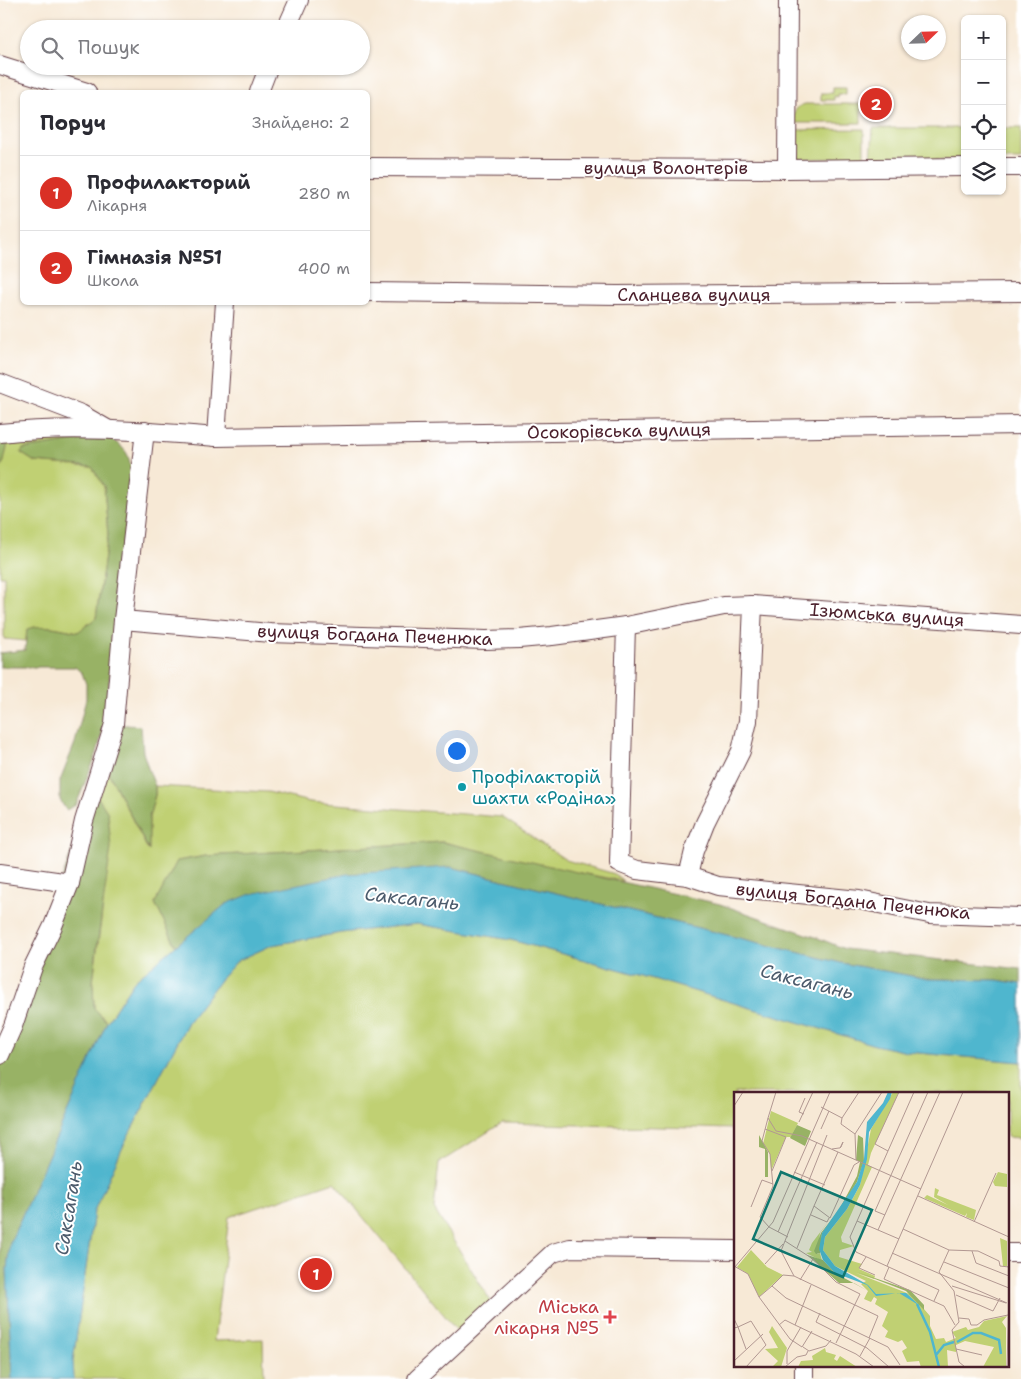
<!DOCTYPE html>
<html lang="uk">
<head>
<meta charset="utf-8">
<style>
	:root { --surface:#fff; --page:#f2f2f3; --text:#2b2b33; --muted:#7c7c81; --line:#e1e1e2; --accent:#d93025 }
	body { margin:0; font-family:"Shantell Sans",sans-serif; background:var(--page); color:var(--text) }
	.controls { position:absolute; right:15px; top:15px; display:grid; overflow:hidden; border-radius:8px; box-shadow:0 1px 4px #0004 }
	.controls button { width:45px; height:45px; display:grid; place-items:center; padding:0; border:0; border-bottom:1px solid var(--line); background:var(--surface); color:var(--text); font:25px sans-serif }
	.compass { position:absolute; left:901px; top:15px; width:45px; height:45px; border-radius:50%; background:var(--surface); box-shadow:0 1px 4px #0004; rotate:67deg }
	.you { position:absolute; left:456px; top:750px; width:18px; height:18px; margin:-12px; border:4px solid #fff; border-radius:50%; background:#1a73e8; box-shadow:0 0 0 8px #1a73e833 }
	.badge { display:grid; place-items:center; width:32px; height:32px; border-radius:50%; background:var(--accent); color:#fff; font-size:16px; font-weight:700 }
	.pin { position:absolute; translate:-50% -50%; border:2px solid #fff; box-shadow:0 1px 5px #0006 }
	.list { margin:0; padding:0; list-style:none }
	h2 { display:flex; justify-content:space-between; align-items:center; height:65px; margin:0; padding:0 20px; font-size:21px }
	h2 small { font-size:16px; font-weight:400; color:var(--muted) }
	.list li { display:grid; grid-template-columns:32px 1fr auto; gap:15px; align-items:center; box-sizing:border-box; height:75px; padding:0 20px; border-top:1px solid var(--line) }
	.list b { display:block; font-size:19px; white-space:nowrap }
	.list p { margin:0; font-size:16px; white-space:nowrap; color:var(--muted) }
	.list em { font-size:16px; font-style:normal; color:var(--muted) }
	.icon { flex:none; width:28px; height:28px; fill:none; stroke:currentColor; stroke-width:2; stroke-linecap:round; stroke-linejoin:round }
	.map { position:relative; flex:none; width:1021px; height:1379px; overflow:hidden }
	.search { position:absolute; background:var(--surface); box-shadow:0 1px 4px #0004; left:20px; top:20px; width:350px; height:55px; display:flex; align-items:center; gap:12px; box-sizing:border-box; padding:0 18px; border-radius:28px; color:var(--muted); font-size:19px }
	.panel { position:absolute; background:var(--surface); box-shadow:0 1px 4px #0004; left:20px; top:90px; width:350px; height:215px; border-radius:8px }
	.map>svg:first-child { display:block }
	.green { fill:#c0d073; stroke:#85784f }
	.forest { fill:#98b265; stroke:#716848 }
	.water { fill:#4fb6ce; stroke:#4c6a7c }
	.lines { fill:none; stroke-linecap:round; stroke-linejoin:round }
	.minor-casing { stroke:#643d45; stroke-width:20 }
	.minor { stroke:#fff; stroke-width:18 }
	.culture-dot { fill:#0f9aa8; stroke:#fff; stroke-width:2 }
	.health-dot { fill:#e0444e; stroke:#fff; stroke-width:2 }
	.labels { text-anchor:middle; stroke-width:4; stroke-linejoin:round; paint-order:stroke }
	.street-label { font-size:18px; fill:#4a1f2b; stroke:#fff }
	.culture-label { font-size:18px; fill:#0d838f; stroke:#fff; text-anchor:start }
	.health-label { font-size:18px; fill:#be3a42; stroke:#fff; text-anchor:end }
	.water-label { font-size:19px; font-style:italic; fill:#4c5b6c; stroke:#fff }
	.inset-river { fill:none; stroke:#4fb6ce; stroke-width:2.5 }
	.inset-road { fill:none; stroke:#b29892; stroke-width:1 }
	.view { fill:#0f766e; fill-opacity:0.15; stroke:#0f766e; stroke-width:2.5 }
	.inset-edge { fill:none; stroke:#4a1f2b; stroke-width:2.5 }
</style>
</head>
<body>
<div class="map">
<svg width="1021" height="1379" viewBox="0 0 1021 1379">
	<rect width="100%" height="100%" fill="#fff"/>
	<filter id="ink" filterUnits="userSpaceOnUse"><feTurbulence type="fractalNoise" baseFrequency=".02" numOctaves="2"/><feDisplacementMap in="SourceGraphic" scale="10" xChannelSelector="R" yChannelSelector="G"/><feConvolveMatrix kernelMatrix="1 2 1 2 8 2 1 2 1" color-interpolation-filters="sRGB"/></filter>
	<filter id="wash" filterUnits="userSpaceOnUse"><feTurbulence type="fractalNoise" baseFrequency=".0096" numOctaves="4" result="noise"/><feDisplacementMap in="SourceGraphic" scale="20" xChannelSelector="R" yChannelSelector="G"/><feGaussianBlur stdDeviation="1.12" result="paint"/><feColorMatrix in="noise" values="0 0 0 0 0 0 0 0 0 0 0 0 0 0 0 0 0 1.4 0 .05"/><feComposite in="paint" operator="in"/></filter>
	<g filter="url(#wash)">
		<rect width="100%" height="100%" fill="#f7e9d6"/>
		<g class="green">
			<polygon points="833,87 846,87 846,94 838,94 838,97 834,96 834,100 821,100 821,93 833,93"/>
			<path d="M805,104h56v19h-69c2,-10 2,-16 13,-19z"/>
			<polygon points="873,128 965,128 965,160 871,161"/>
			<rect x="1002" y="128" width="19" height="32"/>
			<polygon points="864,129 864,158 791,159 791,130"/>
			<polygon points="3,436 110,438 74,441 23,449 21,453 35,462 92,467 104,486 108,535 96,618 79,632 52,627 27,629 26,641 4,639 4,576 0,576 0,469 4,461"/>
			<polygon points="102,760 148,850 149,817 155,795 155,786 268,792 310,802 502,817 566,860 615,874 623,881 548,867 442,842 206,856 178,861 155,903 176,946 134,981 107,1022 94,1008 93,982 103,904 93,790"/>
			<polygon points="417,924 511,940 640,975 875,1045 907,1052 1021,1062 1021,1138 1007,1137 1007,1093 735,1093 735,1129 502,1123 439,1163 434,1209 495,1308 463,1338 334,1182 229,1217 214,1341 263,1339 264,1379 74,1379 73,1361 94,1211 126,1140 188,1022 220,980 237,961 272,945 341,933"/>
		</g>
		<g class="forest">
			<polygon points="3,436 8,443 4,461 0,469 0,437"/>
			<path d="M110,438c17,13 19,13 21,36l-26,247 -8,32 -21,52 -10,5 -6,-10v-19l15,-38 11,-44v-15l-4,-11 -7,-6h-75v-14l25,-3 2,-21c16,-6 35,0 51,3l18,-14 12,-83 -4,-49 -12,-19 -57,-5 -14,-9 2,-4 51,-8z"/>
			<polygon points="114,724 141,726 143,752 148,768 155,786 155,795 149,817 149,851 102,760"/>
			<polygon points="93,790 108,813 111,848 97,947 93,982 94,1008 107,1022 10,1243 7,1269 12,1379 0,1379 0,1055"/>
			<polygon points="442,842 720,904 818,938 845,949 1021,969 1021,984 997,980 928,979 841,963 450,867 226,904 176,946 155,903 177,861 206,856"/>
		</g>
		<polygon class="water" points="450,867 841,963 928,979 997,980 1021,984 1021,1062 907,1052 875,1045 640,975 511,940 417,924 341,933 272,945 237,961 220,980 188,1022 126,1140 94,1211 73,1361 74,1379 12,1379 7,1269 10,1243 107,1022 134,981 226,904 251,894 347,874"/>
	</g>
	<g filter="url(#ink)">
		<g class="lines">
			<g class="minor-casing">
				<g id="minor">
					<polyline points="286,29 299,0"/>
					<polyline points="0,65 87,92"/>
					<polyline points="259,92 269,66"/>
					<polyline points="368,167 787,169 965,167"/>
					<polyline points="1002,167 1021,167"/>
					<polyline points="787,169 788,0"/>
					<polyline points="368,292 617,295 1021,292"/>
					<polyline points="0,383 81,414 107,429"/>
					<path d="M0,433c72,-8 144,-2 216,4l805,-12"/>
					<polyline points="216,437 225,302"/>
					<polyline points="753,605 1021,625"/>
					<polyline points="123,620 270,633 486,640 519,639 552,636 626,626 724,606 753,605 748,721 741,751 705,823 694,851 688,876 718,886 859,900 929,914 1021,917"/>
					<polyline points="626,626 619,863 637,870 688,876"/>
					<polyline points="0,873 70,883"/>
					<polyline points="0,1055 13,1026 33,967 53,926 70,883 84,821 114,724 123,620 145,431"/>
					<polyline points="1007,1253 1021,1253"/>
					<polyline points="417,1379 553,1253 570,1248 735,1250"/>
					<polyline points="804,1379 804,1365"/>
				</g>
			</g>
			<use href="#minor" class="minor"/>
		</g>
	</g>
	<circle class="culture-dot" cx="462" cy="787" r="5"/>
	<path class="health-dot" d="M607.5 1309.5h5v5h5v5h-5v5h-5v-5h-5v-5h5z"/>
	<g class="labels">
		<g class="street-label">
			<text x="666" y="174">вулиця Волонтерів</text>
			<text x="694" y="301">Сланцева вулиця</text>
			<text transform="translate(619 431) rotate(-1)" y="6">Осокорівська вулиця</text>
			<text transform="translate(887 615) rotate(4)" y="6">Ізюмська вулиця</text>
			<text transform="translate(375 635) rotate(2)" y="6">вулиця Богдана Печенюка</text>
			<text transform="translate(853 901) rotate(6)" y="6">вулиця Богдана Печенюка</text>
		</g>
		<g class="culture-label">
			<text x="472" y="783">Профілакторій<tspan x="472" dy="21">шахти «Родіна»</tspan></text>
		</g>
		<g class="health-label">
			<text x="599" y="1313">Міська<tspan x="599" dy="21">лікарня №5</tspan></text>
		</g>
		<g class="water-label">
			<text transform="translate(412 898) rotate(6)" y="7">Саксагань</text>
			<text transform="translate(807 981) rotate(14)" y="7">Саксагань</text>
			<text transform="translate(68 1208) rotate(-81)" y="7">Саксагань</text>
		</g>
	</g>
	<g transform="translate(734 1092)">
		<rect width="275" height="275" fill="#f7e9d6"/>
		<path d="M159,0h6l-28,61 -3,12 4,2 -31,70 1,5 12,4 -14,4 -1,7 23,7 -3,5 16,7 -1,3 -18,-6 56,22 18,21v10l6,13 8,-1 2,4 10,-4 -4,-6 14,-5 2,3 11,-3 5,-6 23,-5 -5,6 4,6v39h-23l11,-20 -29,-6 -9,4v7l-9,-2 1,17h-27l-2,-6 -12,1 -5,-11 5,-3 -5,-8 -4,2 -13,-5 3,-6 -6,-5 6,-14 -13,-8 2,-5 -3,-2 -3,5 -7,-3 4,-8 -7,-7 5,-3 -31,-15 -12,-16 2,-13 22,-28 13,-24 11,-56zM37,19l27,12 -7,14h-5l-15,34 -1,-17 -7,-10zM264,80l9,2v13l-12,-1 -2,-4zM201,96l4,2 -2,5 39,15 -2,10 -8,-3 1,-4 -2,3 -41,-18 3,-3 21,10 -14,-8zM94,130l-8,11 -3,21 3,-1 2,8 -16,-8 6,-1 -3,-2 3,-7zM266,146l7,3v25h-4zM17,158l16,17 16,8 -24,22 -11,-23 -11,-7zM38,234l15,22 -6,19h-9l6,-6 -13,-12 13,-1 -9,-16zM91,256l1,4 10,3 -2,4 3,2 3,-5 17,11h-59l3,-6 12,-1 -1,-4z" fill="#c0d073"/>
		<path d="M63,33l14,6 -6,15 -15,-8zM25,43l9,17v25h-3v-28l-6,-2zM124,43l5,3 1,23 -7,21 -17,28 -18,23 -2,20 -4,1 -2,-3 7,-18 18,-23 18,-34 3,-14 -4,-2zM73,163l16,5 12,13 33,18 -14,-8h-15zM123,180l53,18 14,15v5l-18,-19z" fill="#98b265"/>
		<path d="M154,0h4l-2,7 -21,33 -2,27 -7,26 -13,24 -22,28 -2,13 12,16 33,19 8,9 30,-1 14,13 -21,-13 -23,3 -9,-11 -32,-12 -12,-13 -4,-11 3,-16 35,-51 7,-23 3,-37 16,-19z" fill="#4fb6ce"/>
		<path class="inset-river" d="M183,212l13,28 9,35M223,250l16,-9h8l18,7 2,14M202,263l8,-10 10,-3"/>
		<path class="inset-road" d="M42,0l-8,26 8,13 26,5 119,53M180,0l-64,145 6,15 83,38 -5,11M0,14l9,-14M87,15l21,11 17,-26M70,22l-5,-2 6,-14M34,26l-6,23 8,13 3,32 -13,31 9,10 19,10M108,26l-1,6 14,10 27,-42M65,30l14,-30M31,37l21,8 -14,34M87,37l8,-18M121,42l1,26M98,57l7,-1h1l1,-1 2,-5 -3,6M154,59l-13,-7 24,-52M60,80l31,13M184,104l91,41M80,114l24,-54M17,115l11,-27 11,4M77,123l16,7 2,-4M151,123l-10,-4 53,-119M123,129l42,18M240,130l22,-49M169,137l46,21 29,1 21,10 1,5 9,1M144,138l62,-138M44,140l39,-90M51,149l28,18 23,23 24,12 -24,49M63,156l17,-42 16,12 24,-53 5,-3M215,158l-10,22 15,19 5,31 -7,8 7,32 6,5M238,159l4,12 33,13M158,161l115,50M132,165l-7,11 16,7M210,170l65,26M31,172l18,-20M0,174l14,8 11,23 31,42 12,8 10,-16M153,174l76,-174M155,175l-5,12 60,27 11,19M0,176l39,-46 57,-130M60,184l-13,-25 46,-116M66,188l13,-21M38,194l11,-11 11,1 84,40 -9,22M218,194l54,17M222,203l37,16 7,-13M25,205l13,-11 14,12 102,49 12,18M86,221l-4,9 51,26 22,19M225,226l10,1 2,6h6l7,-5 24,-5M0,227l4,8 13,-6 15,24 -20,22M45,233l6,-5 10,5 16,-40M61,233l61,29 18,13M0,236l4,-1 8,22M69,255l6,4 17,-5 5,-6M222,257l26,6M126,264l10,-18M0,269l29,-27M53,272v-13l14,-24M51,275l12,-10 9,-2 2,-4M273,275l2,-76"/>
		<path class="view" d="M47,80l91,38 -29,67 -90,-38z"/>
		<rect width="275" height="275" class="inset-edge"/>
	</g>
</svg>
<div class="controls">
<button>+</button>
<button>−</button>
<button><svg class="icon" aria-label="locate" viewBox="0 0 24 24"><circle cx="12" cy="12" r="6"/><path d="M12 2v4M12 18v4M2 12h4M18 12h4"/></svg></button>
<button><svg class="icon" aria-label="layers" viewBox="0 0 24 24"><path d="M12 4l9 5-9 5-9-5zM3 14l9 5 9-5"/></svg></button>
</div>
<svg class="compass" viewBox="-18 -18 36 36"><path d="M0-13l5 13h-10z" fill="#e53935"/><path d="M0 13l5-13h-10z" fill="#7c7c81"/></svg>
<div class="you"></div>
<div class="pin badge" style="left:316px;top:1274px">1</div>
<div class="pin badge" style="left:876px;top:104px">2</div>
<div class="search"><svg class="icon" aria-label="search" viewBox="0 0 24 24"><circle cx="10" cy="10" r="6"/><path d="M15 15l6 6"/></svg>Пошук</div>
<section class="panel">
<h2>Поруч<small>Знайдено: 2</small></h2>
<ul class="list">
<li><span class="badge">1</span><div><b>Профилакторий</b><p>Лікарня</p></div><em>280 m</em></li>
<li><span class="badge">2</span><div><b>Гімназія №51</b><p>Школа</p></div><em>400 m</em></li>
</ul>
</section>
</div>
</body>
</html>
